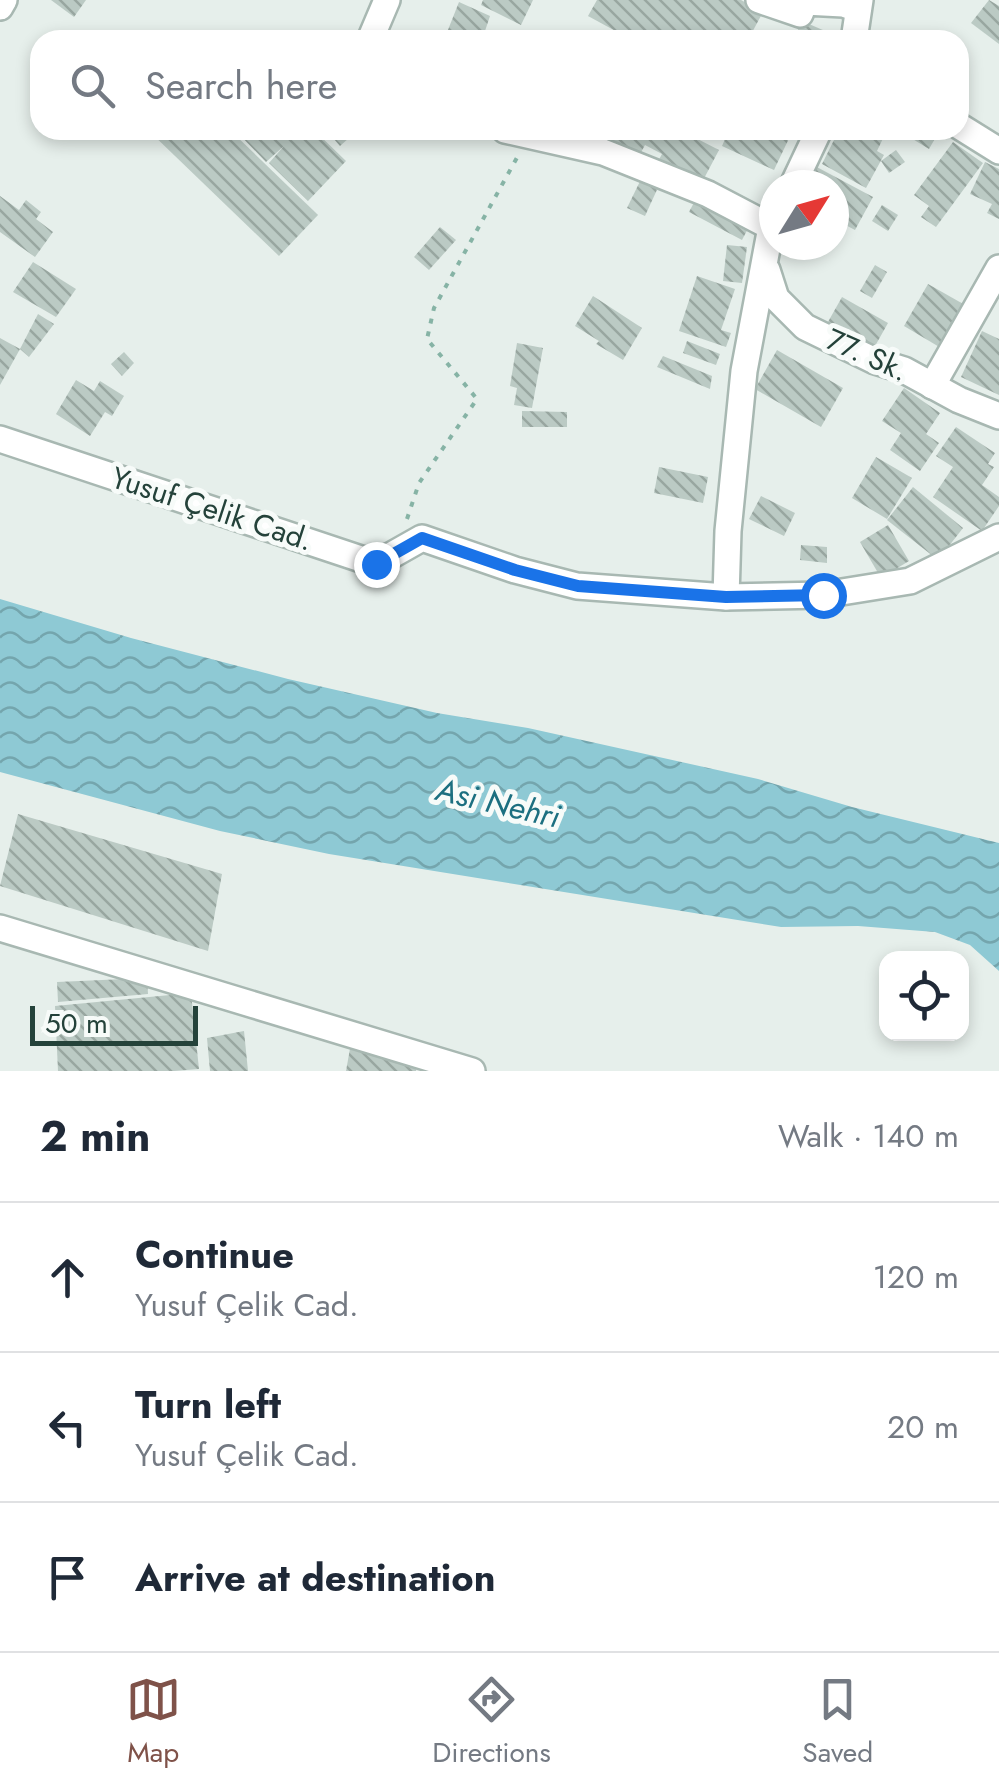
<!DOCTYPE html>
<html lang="en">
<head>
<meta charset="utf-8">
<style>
	:root { --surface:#fff; --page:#f6f6f7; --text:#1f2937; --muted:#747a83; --line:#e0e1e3; --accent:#7f5249 }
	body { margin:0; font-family:Jost,sans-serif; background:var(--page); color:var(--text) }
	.controls { position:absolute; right:30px; bottom:30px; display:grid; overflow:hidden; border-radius:20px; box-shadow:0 5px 15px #0003 }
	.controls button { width:90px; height:90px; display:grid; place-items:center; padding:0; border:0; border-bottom:2px solid var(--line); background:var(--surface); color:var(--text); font:50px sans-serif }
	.compass { position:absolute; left:759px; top:170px; width:90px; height:90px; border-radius:50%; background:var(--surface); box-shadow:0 5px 15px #0003; rotate:53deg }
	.scale { position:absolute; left:30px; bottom:25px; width:168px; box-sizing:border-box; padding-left:10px; border:5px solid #24423a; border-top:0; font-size:28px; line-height:35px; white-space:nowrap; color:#24423a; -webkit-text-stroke:8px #f7fbf9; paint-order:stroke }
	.stop { position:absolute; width:30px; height:30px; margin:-22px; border:8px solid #1a73e8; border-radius:50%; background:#fff }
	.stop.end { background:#1a73e8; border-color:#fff; box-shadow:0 2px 10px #0008 }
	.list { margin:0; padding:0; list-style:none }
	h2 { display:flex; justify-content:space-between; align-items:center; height:130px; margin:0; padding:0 40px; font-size:42px }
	h2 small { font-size:32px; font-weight:400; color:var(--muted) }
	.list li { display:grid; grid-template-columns:65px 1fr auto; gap:30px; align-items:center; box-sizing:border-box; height:150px; padding:0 40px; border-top:2px solid var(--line) }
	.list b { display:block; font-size:38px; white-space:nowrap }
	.list p { margin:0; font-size:32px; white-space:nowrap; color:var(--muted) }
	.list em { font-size:32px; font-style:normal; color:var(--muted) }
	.icon { flex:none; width:55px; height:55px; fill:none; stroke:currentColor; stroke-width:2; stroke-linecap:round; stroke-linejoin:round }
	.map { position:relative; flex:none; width:999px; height:1071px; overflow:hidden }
	.search { position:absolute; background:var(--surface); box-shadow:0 5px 15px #0003; left:30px; right:30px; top:30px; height:110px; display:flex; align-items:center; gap:25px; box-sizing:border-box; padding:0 35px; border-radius:30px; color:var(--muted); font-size:38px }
	.sheet { height:580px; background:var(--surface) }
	nav { display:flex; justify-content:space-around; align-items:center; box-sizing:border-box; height:140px; border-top:2px solid var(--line); background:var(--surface); font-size:28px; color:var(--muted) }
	nav a { display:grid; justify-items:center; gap:5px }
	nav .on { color:var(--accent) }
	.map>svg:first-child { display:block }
	.water { fill:url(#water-waves) }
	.building { fill:url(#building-back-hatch) }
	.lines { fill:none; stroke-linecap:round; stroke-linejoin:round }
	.minor-casing { stroke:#a8b8b2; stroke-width:30 }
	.path { stroke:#86b3a5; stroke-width:4; stroke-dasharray:5 8; stroke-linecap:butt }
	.minor { stroke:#fff; stroke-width:25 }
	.route { stroke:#1a73e8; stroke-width:12 }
	.labels { text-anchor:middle; stroke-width:10; stroke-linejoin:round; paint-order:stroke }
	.street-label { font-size:30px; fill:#24423a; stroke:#f7fbf9 }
	.water-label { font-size:32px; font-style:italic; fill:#1c6f80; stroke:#f7fbf9 }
</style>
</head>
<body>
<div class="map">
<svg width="999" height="1071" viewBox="0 0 999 1071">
	<defs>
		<pattern id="water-waves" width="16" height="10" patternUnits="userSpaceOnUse" patternTransform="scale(2.5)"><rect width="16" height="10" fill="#8ec9d4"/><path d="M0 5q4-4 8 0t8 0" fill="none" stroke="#74a5ad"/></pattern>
		<pattern id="building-back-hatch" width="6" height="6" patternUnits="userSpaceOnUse" patternTransform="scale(2.5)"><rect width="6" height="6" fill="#bbcac4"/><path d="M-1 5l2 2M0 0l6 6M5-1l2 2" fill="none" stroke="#98a6a0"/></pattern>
	</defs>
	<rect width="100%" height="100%" fill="#e6efeb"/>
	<polygon class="water" points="0,599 131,638 288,679 437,713 528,728 758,779 852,807 999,843 999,971 970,945 935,932 858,926 781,927 329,854 220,831 0,772"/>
	<g class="building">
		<polygon points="51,0 86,0 74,17"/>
		<polygon points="483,0 533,0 521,25 481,5"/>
		<polygon points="597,0 741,0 763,12 748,40 632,40 588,16"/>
		<polygon points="989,0 999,6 999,44 971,23"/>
		<polygon points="459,2 490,16 482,40 444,40"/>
		<polygon points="802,21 839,37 837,40 793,40"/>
		<polygon points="504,30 553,38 553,40 503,40"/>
		<polygon points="148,130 230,130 318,215 279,256"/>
		<polygon points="235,130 281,130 291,140 300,130 314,130 346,161 308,201 269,163 284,146 266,162"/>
		<polygon points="326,130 358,130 340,146"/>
		<polygon points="618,130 680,130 719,150 699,188 656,165 662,154 645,145 639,156 612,141"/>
		<polygon points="729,130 793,130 774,170 722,146"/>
		<polygon points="839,130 887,130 877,151 884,155 866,188 822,164"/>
		<polygon points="898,130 940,130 929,149"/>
		<polygon points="953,142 983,163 936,227 921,217 929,206 914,195"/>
		<polygon points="896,150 905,162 889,173 881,161"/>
		<polygon points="985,162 999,169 999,219 987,213 992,204 970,194"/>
		<polygon points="813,165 873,197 855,230 834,219 834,185 803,185"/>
		<polygon points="644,173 661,181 645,216 627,208"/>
		<polygon points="698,195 751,223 742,240 689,212"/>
		<polygon points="0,196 19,210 26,200 41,212 36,219 53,232 35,257 0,232"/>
		<polygon points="882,205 898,215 888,231 872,221"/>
		<polygon points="440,227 456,240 429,270 414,257"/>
		<polygon points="727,245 747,247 742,283 723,281"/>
		<polygon points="33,262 76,289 56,317 13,292"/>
		<polygon points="875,265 887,272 872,298 860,291"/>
		<polygon points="697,276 735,289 721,330 731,333 726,347 679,331"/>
		<polygon points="928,284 965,305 941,348 904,326"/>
		<polygon points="593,296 642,328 623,360 596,344 599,341 575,326"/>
		<polygon points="842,297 888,323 870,355 824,329"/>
		<polygon points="38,314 54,324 29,357 20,349"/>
		<polygon points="982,331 999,339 999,395 961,377"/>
		<polygon points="0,338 20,349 0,385"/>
		<polygon points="687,341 720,354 716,365 683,353"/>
		<polygon points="517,343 543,348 532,408 514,405 517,388 510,386"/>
		<polygon points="777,350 843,388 821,427 755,389"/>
		<polygon points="124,352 134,363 122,376 111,364"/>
		<polygon points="663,356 712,376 710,389 657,367"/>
		<polygon points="76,380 94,391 100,381 124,396 112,416 105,412 90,436 56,414"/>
		<polygon points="904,388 940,413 926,434 939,443 920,471 890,450 901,433 882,421"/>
		<polygon points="522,411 567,412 567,427 522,427"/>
		<polygon points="956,427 995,453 988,464 994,467 982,485 999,497 999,506 982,531 933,497 953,467 936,456"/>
		<polygon points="876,457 912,478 887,519 852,498"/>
		<polygon points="659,467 708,477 703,503 654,493"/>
		<polygon points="913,487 963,528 938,560 887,520"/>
		<polygon points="761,496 795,513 784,536 749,519"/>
		<polygon points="888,525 909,561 881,578 860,542"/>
		<polygon points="801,545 827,547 827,563 800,560"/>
		<polygon points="18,814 222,874 208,951 0,886"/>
		<polygon points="147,978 148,994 58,1002 57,982"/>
		<polygon points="191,993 199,1069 174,1071 58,1071 55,1006"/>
		<polygon points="244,1031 248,1071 210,1071 207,1038"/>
		<polygon points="351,1043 417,1061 416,1071 346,1071"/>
	</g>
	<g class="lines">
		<g class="minor-casing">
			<g id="minor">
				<polyline points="759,0 800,14 805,2 843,4 858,9"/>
				<polyline points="0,7 4,0"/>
				<polyline points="370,40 387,0"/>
				<polyline points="854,40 860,0"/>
				<polyline points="959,126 999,151"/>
				<polyline points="505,130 603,152 708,194 771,227"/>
				<polyline points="793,185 819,130"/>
				<polyline points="767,270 776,298 805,327 875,361 904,370 959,400 999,416"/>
				<polyline points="932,386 999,268"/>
				<polyline points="0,439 376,564 422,538 515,570 577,586 726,597 823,595 910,581 999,537"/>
				<polyline points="726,597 728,531 744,371 771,227 774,220"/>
				<polyline points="0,928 472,1071"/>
			</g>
		</g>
		<polyline class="path" points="407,519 419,483 477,399 427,339 434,308 519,154"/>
		<use href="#minor" class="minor"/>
	</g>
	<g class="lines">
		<polyline class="route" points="376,564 422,538 515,570 578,586 726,597 823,595"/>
	</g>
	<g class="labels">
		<g class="street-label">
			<text transform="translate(867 355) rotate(24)" y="10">77. Sk.</text>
			<text transform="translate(212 509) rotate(18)" y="10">Yusuf Çelik Cad.</text>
		</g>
		<g class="water-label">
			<text transform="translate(498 803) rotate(13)" y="11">Asi Nehri</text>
		</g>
	</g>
</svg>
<div class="controls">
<button><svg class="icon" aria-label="locate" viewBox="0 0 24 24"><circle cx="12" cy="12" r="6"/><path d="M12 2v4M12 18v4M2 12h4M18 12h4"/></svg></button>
</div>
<svg class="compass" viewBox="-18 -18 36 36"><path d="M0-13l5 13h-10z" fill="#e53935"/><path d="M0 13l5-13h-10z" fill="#747a83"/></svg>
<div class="scale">50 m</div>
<div class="stop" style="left:823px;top:595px"></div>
<div class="stop end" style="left:376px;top:564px"></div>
<div class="search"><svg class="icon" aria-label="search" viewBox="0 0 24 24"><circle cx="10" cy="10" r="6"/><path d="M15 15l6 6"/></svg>Search here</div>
</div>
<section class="sheet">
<h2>2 min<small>Walk · 140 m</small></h2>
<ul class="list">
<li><svg class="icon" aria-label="ahead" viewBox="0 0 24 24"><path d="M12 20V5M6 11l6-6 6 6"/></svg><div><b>Continue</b><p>Yusuf Çelik Cad.</p></div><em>120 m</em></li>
<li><svg class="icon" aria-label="left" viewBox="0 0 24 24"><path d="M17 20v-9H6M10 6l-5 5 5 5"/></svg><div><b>Turn left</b><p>Yusuf Çelik Cad.</p></div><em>20 m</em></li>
<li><svg class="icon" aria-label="arrive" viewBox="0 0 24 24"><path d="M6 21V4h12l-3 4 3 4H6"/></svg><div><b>Arrive at destination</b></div></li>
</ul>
</section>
<nav>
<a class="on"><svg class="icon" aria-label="map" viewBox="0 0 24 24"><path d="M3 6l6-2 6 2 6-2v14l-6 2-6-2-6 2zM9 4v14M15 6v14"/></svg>Map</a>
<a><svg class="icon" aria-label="directions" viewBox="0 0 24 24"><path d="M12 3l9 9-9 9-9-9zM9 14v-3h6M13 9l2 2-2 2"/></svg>Directions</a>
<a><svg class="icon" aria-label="saved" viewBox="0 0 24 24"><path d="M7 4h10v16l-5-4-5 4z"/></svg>Saved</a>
</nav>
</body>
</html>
